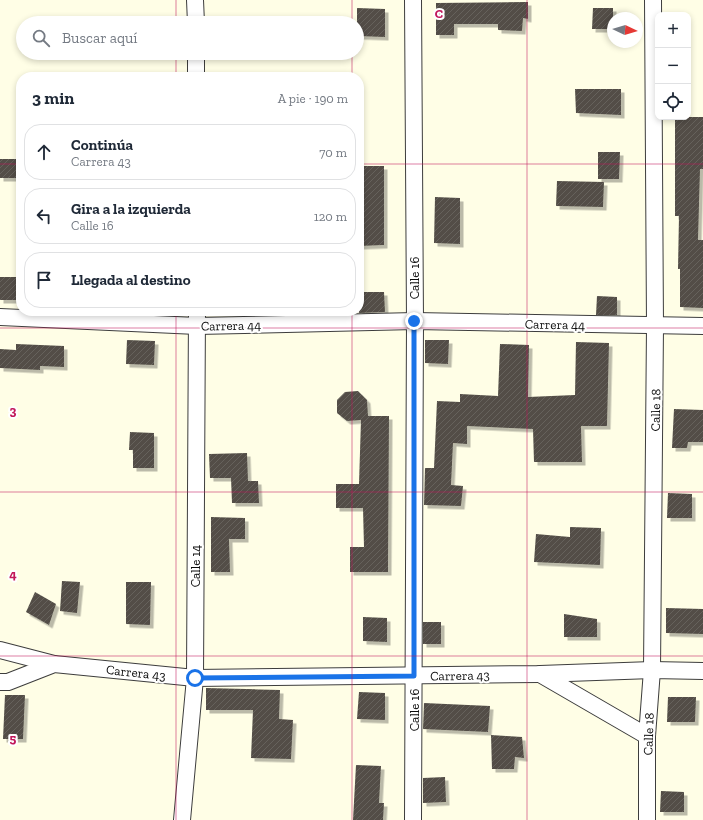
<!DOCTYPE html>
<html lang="es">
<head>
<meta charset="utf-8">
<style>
	:root { --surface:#fff; --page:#f6f6f7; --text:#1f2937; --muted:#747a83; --line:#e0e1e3 }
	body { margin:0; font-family:"Zilla Slab",serif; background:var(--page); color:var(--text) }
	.controls { position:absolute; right:12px; top:12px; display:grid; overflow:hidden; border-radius:8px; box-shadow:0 2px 6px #0003 }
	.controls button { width:36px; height:36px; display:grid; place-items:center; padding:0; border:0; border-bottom:1px solid var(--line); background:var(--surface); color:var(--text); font:20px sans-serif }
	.compass { position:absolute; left:607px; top:12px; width:36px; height:36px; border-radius:50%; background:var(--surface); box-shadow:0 2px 6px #0003; rotate:94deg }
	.stop { position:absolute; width:12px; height:12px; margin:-9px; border:3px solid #1a73e8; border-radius:50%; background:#fff }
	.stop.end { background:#1a73e8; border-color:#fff; box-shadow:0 1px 4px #0008 }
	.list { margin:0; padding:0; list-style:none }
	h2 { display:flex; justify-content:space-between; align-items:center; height:52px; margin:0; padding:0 16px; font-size:17px }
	h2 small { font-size:13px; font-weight:400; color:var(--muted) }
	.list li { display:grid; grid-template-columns:26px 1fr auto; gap:12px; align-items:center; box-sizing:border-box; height:56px; margin:0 8px 8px; padding:0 8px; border:1px solid var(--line); border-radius:16px }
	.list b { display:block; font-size:15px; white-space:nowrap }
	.list p { margin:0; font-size:13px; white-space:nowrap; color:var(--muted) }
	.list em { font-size:13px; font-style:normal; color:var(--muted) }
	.icon { flex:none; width:22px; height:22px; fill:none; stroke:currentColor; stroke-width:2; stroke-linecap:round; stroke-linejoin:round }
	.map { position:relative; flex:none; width:703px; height:820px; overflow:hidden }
	.search { position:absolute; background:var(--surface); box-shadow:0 2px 6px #0003; left:16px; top:16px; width:348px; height:44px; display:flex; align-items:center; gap:10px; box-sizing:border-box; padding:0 14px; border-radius:22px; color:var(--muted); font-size:15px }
	.panel { position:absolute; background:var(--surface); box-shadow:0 2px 6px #0003; left:16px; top:72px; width:348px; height:244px; border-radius:16px }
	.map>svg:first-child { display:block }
	.building { fill:url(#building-hatch); filter:url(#shadow) }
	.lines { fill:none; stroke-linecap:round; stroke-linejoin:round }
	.minor-casing { stroke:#3d3d3d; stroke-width:18 }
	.minor { stroke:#fff; stroke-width:16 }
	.route { stroke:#1a73e8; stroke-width:5 }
	.grid { fill:none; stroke:#c2185b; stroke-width:1; stroke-opacity:0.55 }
	.labels { text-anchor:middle; stroke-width:4; stroke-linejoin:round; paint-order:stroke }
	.street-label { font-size:13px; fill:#0a0a0a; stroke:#fff }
	.grid-label { font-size:13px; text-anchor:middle; font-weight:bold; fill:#c2185b; stroke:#fff; stroke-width:4; stroke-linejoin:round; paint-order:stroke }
</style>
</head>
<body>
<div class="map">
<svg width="703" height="820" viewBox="0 0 703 820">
	<defs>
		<pattern id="building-hatch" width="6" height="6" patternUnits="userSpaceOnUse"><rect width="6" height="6" fill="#524d46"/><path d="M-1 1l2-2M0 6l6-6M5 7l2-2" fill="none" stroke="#66625c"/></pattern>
		<filter id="shadow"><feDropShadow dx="3.5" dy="3.5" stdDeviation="0" flood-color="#0004"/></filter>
	</defs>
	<rect width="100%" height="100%" fill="#fffee6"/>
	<g class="building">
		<polygon points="528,2 528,19 523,18 522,31 498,30 498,24 454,24 454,35 436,35 436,3"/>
		<polygon points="357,8 385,9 385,37 357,36"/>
		<polygon points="593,8 613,8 613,29 592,29"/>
		<polygon points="575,89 621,89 621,115 576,113"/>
		<polygon points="675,117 703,117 703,169 700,169 698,240 703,240 703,308 680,307 680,269 678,269 679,216 675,216"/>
		<polygon points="598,152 620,152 619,179 598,179"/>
		<rect x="0" y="159" width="21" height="19"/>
		<polygon points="359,166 384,166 384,245 359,246"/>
		<polygon points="557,181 604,182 603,207 556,206"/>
		<polygon points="435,197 460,198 460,244 434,243"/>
		<polygon points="0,277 18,277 19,300 0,300"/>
		<polygon points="359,292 384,292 385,312 359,313"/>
		<polygon points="597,296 617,297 617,315 596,315"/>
		<polygon points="127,340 155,341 154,365 126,364"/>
		<polygon points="425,340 449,340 448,364 425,363"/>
		<polygon points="576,342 609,343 607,426 581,426 582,462 534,462 533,429 467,426 467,444 453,443 451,485 463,486 461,506 424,505 425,468 434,468 437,401 460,402 460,394 498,396 500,344 529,345 528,397 575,395"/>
		<polygon points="16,344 64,346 64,367 40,366 40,370 0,368 0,349 16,350"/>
		<polygon points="358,391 367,400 368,416 389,416 388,572 350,572 350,547 364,547 363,508 336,508 336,484 359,484 361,420 347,421 337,413 337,400 345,392"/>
		<polygon points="674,409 703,410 703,442 688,442 687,448 672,448"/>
		<polygon points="130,432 154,433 154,468 133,468 133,450 129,450"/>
		<polygon points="247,453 248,481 258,481 259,503 232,503 231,478 210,478 209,454"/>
		<polygon points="668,493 692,494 692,518 667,518"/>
		<polygon points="211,517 245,518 245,539 229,539 230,572 211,572"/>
		<polygon points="570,527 601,528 600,565 534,562 536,534 570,537"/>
		<polygon points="62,581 80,582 77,613 60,611"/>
		<polygon points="126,582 151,582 150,625 126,624"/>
		<polygon points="35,592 56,604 49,625 26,612"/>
		<polygon points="666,608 703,609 703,634 666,633"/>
		<polygon points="564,614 597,619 597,637 564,637"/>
		<polygon points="363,617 387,618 387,642 363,641"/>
		<rect x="423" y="622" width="18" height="22"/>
		<polygon points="206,688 280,690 279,719 293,720 291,759 251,758 253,710 206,710"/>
		<polygon points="359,692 385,693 385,720 357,719"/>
		<polygon points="5,695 25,695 23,739 3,739"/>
		<polygon points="668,697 696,697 695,722 667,722"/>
		<polygon points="424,703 490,706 488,732 423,729"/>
		<polygon points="491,735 522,737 524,758 515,757 514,769 492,769"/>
		<polygon points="356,765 381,766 379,803 384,803 383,820 353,820"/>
		<polygon points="445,777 446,802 423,803 423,778"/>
		<polygon points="661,791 684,792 684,812 660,812"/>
	</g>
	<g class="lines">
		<g class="minor-casing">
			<g id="minor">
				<polyline points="195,0 196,23"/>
				<polyline points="413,0 415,321 413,820"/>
				<polyline points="196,53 196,77"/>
				<polyline points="0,317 197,326 415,321 703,326"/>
				<polyline points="0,650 54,664"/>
				<polyline points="540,674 647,736"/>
				<polyline points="0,682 8,682 54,664 195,678 540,674 652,670 703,671"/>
				<polyline points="182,820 195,678 197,311"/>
				<polyline points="647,820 647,736 652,670 655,326 653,0"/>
			</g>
		</g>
		<use href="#minor" class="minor"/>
	</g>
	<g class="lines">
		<polyline class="route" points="195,678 414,676 414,321"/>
	</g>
	<path class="grid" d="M176,0v23M352,0v23M527,0v820M176,53v24M352,53v24M0,164h21M359,164h344M176,311v509M352,311v509M0,328h703M0,492h703M0,656h703"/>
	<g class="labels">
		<g class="street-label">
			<text transform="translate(414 278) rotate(-90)" y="5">Calle 16</text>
			<text transform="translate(555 324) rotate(1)" y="5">Carrera 44</text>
			<text transform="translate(231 325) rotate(-1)" y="5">Carrera 44</text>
			<text transform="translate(655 410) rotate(-89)" y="5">Calle 18</text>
			<text transform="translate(195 566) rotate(-90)" y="5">Calle 14</text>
			<text transform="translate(136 672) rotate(6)" y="5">Carrera 43</text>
			<text transform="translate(460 675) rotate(-1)" y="5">Carrera 43</text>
			<text transform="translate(414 710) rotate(-90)" y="5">Calle 16</text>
			<text transform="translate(648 734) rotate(-88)" y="5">Calle 18</text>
		</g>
	</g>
	<g class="grid-label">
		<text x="439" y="18">C</text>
		<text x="13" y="415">3</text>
		<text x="13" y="579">4</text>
		<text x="13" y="743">5</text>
	</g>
</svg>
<div class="controls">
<button>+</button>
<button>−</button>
<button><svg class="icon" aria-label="locate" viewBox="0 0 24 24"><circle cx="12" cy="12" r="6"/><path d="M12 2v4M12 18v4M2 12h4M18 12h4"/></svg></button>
</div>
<svg class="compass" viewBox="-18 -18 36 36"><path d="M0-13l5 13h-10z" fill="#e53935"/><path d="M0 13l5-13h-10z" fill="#747a83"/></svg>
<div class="stop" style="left:195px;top:678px"></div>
<div class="stop end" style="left:414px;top:321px"></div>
<div class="search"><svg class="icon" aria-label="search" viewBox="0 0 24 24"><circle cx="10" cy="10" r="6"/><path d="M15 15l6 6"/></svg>Buscar aquí</div>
<section class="panel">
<h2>3 min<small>A pie · 190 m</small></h2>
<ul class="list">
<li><svg class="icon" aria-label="ahead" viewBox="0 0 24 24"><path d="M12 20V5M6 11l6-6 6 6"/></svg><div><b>Continúa</b><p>Carrera 43</p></div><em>70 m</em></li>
<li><svg class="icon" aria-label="left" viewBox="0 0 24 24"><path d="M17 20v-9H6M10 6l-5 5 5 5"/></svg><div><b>Gira a la izquierda</b><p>Calle 16</p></div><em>120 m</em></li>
<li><svg class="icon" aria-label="arrive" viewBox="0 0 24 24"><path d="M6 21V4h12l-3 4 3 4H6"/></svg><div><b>Llegada al destino</b></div></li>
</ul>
</section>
</div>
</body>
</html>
